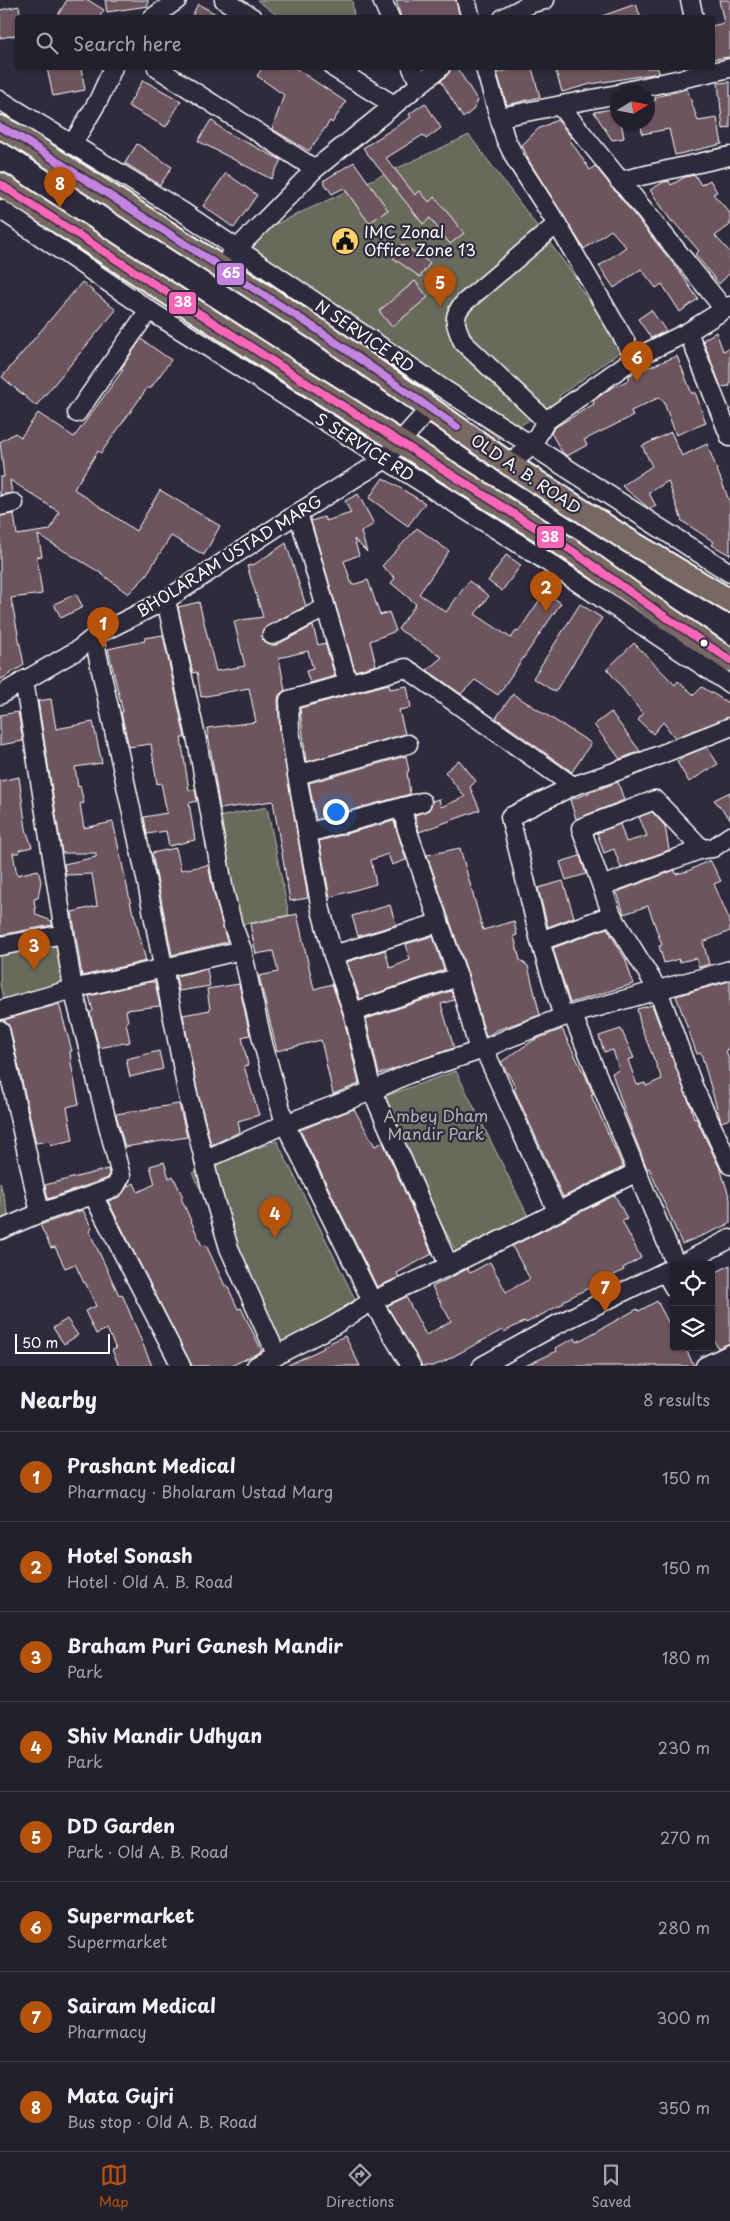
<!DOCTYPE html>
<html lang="en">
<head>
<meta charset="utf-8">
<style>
	:root { --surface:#23202e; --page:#2b2836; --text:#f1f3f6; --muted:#a3a3aa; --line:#403e4a; --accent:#b45309 }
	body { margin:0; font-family:"Playpen Sans",sans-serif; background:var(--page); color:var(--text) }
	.controls { position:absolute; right:15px; bottom:15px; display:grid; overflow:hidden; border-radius:5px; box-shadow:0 1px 4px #0004 }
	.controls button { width:45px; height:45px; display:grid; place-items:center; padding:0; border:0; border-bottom:1px solid var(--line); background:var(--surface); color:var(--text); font:25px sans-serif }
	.compass { position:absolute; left:610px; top:85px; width:45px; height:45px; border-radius:50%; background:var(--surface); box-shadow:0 1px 4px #0004; rotate:80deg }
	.scale { position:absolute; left:15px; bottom:12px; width:95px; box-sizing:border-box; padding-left:5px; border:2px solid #fff; border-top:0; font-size:14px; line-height:18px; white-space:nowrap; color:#fff; -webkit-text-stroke:4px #2f2a3d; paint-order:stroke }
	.you { position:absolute; left:335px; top:811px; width:18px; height:18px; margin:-12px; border:4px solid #fff; border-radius:50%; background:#1a73e8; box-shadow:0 0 0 8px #1a73e833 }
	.badge { display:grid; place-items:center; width:32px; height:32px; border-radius:50%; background:var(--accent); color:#fff; font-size:16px; font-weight:700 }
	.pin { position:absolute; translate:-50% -41px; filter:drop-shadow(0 1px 2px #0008) }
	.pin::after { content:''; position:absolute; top:26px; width:18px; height:15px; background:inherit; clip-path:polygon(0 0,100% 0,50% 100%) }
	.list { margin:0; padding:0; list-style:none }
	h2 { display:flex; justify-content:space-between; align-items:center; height:65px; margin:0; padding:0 20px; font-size:21px }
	h2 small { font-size:16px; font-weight:400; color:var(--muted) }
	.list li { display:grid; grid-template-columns:32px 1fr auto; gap:15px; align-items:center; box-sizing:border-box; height:90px; padding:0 20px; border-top:1px solid var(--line) }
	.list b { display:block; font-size:19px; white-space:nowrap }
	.list p { margin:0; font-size:16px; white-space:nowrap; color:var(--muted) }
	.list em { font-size:16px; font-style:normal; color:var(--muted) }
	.icon { flex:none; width:28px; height:28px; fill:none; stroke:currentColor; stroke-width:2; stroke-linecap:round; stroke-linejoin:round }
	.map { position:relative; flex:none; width:730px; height:1366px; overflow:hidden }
	.search { position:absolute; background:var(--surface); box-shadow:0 1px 4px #0004; left:15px; right:15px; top:15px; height:55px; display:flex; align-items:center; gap:12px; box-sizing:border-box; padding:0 18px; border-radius:5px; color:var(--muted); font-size:19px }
	.sheet { height:785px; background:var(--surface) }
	nav { display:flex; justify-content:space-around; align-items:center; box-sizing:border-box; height:70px; border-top:1px solid var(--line); background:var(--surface); font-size:14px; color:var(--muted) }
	nav a { display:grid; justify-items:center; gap:2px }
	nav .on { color:var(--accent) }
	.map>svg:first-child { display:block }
	.green { fill:#6a6b5c; stroke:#b4b5ae }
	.building { fill:#6d5561; stroke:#fff }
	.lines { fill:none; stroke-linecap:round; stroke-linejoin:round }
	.minor-casing { stroke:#fff; stroke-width:21 }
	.major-casing { stroke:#fff; stroke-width:26 }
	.minor { stroke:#2f2a3d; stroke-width:18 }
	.major { stroke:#776864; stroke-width:22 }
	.bus-1-casing { stroke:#2f2a3d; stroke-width:11 }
	.bus-2-casing { stroke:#2f2a3d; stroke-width:11 }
	.bus-1 { stroke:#fa66b7; stroke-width:8 }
	.bus-2 { stroke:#c483df; stroke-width:8 }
	.bus-dot { fill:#fff; stroke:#2f2a3d; stroke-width:2 }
	.labels { text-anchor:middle; stroke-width:4.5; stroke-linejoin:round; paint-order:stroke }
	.poi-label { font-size:16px; fill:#fff; stroke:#2f2a3d; text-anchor:start }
	.street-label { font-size:16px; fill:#fff; stroke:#2f2a3d }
	.park-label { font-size:16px; fill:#b4b5ae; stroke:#2f2a3d }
	.line-badge { stroke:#2f2a3d; stroke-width:2 }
	.badge-label { font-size:14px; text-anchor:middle; font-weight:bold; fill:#fff }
</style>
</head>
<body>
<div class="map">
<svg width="730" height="1366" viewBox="0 0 730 1366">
	<rect width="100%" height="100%" fill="#2f2a3d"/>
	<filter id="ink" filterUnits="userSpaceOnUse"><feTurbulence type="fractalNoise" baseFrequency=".02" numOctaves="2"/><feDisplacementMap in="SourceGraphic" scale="10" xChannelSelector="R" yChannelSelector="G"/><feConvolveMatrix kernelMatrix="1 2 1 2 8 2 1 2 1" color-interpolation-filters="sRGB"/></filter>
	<g filter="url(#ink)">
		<g class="green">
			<polygon points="257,0 352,0 354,17 279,17"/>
			<polygon points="469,135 576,278 574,280 624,349 559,396 561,400 499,439 237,242"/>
			<polygon points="267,807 289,915 240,925 218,817"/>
			<polygon points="61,940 71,986 4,1002 0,985 0,954"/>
			<polygon points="456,1071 528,1216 456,1251 374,1100"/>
			<polygon points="277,1141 357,1303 281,1343 192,1173"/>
			<polygon points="0,1182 10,1220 0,1225"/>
		</g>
		<g class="building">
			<polygon points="67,0 88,0 104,10 99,18 56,18"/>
			<polygon points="105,0 148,0 148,6 107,12"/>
			<polygon points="396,0 456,0 460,18 401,18"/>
			<polygon points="719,0 730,0 730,57 712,59 712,26 724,23"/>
			<polygon points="198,4 223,18 191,18"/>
			<polygon points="636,4 641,18 602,18 602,16"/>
			<polygon points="19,6 21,18 18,18 18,35 0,38 0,10"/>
			<polygon points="47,68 81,68 85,90 53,96"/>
			<polygon points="262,68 295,68 346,102 332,123 330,121 309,151 272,129 284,95 257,76"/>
			<polygon points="450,68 457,68 478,101 473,110 463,118 441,81 450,72"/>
			<polygon points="517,68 532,68 540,97 507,105 497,73"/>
			<polygon points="555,68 658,68 659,73 591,84 562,92"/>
			<polygon points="143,80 181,101 166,127 128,106"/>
			<polygon points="730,82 730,128 723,129 718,83"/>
			<polygon points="687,89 698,121 717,118 722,144 675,155 669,129 642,134 641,122 648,122 648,101 656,100 655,97"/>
			<polygon points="425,103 441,128 426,139 423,135 386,158 415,195 420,191 429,202 435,197 464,233 450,244 430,218 423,224 363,148 411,117 409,114"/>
			<polygon points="618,108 618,122 621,122 624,138 612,140 594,112"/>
			<polygon points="211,120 226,132 281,160 271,179 198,141"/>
			<polygon points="557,120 572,138 570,140 590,170 595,166 679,271 698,299 680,312 662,284 656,288 641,269 614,288 599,266 626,247 611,230 584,249 583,247 529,161 522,145 538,129"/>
			<polygon points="137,144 172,167 160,185 125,163"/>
			<polygon points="354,162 388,210 369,223 344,188 332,194 323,181"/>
			<polygon points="226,173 257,195 234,228 203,206"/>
			<polygon points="695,175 701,185 710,180 717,192 713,194 730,213 730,225 715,236 730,252 730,273 719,284 695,254 699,251 673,221 672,222 650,190 664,182 669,181 671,185 685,177"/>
			<polygon points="402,244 430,263 420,277 393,258"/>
			<polygon points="415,281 428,297 392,327 379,311"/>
			<polygon points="82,282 116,310 36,406 2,377"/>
			<polygon points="651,310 666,331 651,338 638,319"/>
			<polygon points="716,332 723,351 730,348 730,386 721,387 703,340"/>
			<polygon points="141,339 171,360 150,389 148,387 101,453 98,451 74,489 136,531 160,490 220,526 204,555 171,536 145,577 128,594 99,572 38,535 42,556 37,557 42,594 11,598 24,665 0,680 0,516 14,514 17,535 50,530 59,512 10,480 12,493 0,495 0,477 4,477 0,442 15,433 21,437 38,413 74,437 123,370 121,369"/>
			<polygon points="677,356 692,394 695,392 706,423 676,435 663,400 661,400 660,397 631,411 633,416 584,440 587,445 567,456 562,452 551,433 554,428 594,404 593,401 611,388 629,380 629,375"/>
			<polygon points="671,432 682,456 707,444 730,503 730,555 712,545 714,542 682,521 668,481 649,493 656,506 650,509 622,486 652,466 642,446"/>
			<polygon points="383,478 425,503 408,526 369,498"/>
			<polygon points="358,494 374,524 361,532 367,552 354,539 359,555 344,561 352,585 368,580 380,615 389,612 396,631 370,641 376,665 355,671 311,521 324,517 326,521 351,513 345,501"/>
			<polygon points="417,528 449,551 419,594 446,612 469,581 489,596 475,614 511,638 516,631 518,632 545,592 561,603 498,695 475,680 461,694 427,670 442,657 398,629 416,604 391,583 395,578 382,566"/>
			<polygon points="286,543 306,606 267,626 263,630 262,639 267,644 276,645 313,626 318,645 325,643 335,676 310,683 306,671 313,669 308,651 279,658 285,690 279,695 278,700 280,732 308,898 290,901 273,801 220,809 207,728 256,722 249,688 201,697 197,672 193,673 178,607 199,602 216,671 245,666 234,621 263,617 247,566 255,564"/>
			<polygon points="506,555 521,565 502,591 488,581"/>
			<polygon points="76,594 83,607 61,618 54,604"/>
			<polygon points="580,604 602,618 555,692 533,678"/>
			<polygon points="163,635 185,738 181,738 189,790 195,789 197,801 189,803 195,840 169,846 166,831 147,834 144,817 167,813 161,783 157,784 151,744 129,747 121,712 123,712 108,649 145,641 144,638"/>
			<polygon points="634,643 675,685 678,681 694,695 702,687 730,704 730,717 675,738 663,722 653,734 638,720 643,714 607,669"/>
			<polygon points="389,684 390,689 407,686 411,708 399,710 405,734 306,762 300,708"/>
			<polygon points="513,694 591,743 572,772 496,718"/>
			<polygon points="51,699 56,729 93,722 102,763 75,767 78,787 80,786 84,803 80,804 84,828 113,822 133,914 134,914 146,961 82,976 72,912 97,906 92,874 66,875 64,864 96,857 96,853 62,853 38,701"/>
			<polygon points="18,712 23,741 0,745 0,715"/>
			<polygon points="611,712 640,751 620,759 594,725"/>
			<polygon points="707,747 718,764 689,782 677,762 687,755"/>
			<polygon points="406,756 409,771 407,772 410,794 316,820 309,783"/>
			<polygon points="459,760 476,781 470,787 480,810 419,832 415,815 429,810 432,801 439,799 441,807 465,797 445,772"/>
			<polygon points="19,777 26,829 32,847 19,850 20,853 13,853 17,875 38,870 41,881 38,898 34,899 36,915 52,921 52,925 0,935 0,781"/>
			<polygon points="618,782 624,800 576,819 570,800"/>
			<polygon points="730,792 730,819 714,800"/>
			<polygon points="652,812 665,826 669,850 621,868 614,849 604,853 597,833 620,824 626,842 647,836 639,817"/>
			<polygon points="394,821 406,860 392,865 388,854 371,860 376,884 330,897 319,841"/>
			<polygon points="176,848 181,870 208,865 214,894 227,942 172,955 152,853"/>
			<polygon points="460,848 483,930 514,921 517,935 514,936 520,960 528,966 540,1015 497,1030 486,1037 468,974 427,855"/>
			<polygon points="580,856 586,874 566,880 560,862"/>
			<polygon points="710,860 721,881 714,884 730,921 730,931 703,942 709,964 699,967 696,958 680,962 679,959 664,963 659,946 662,945 648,906 624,914 617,892 675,870 676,874 688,871"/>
			<polygon points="563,881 574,917 548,927 538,888"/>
			<polygon points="390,905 396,925 358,936 352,916"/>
			<polygon points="297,914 314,989 332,984 343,1015 359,1084 333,1094 321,1040 277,1051 259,976 278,972 273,951 256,954 250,924"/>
			<polygon points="607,928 626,960 633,984 570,1003 553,948"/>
			<polygon points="433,936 444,970 360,999 347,962 385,950 390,968 410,960 406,944"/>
			<polygon points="207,969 210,986 179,991 176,976"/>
			<polygon points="730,981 730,1048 726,1050 730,1065 730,1119 721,1122 701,1053 697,1054 676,996"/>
			<polygon points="148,982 155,982 160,1006 126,1010 128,1022 126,1022 130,1042 99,1048 90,1013 93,1011 89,996"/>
			<polygon points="239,984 250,1035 242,1037 248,1065 244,1066 259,1115 238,1121 240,1132 211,1145 197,1089 183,1015 210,1010 207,989"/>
			<polygon points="451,991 454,1000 441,1004 454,1048 379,1074 366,1019"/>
			<polygon points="59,1004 72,1051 70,1051 71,1063 79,1104 67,1107 73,1140 51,1145 50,1141 36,1143 10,1028 4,1020"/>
			<polygon points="652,1005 691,1107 694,1119 696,1118 721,1171 730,1199 730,1224 682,1244 649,1168 647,1169 625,1112 612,1073 619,1070 613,1050 604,1052 599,1036 621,1029 634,1058 628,1060 637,1085 645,1083 646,1086 662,1079 641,1027 637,1009"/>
			<polygon points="562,1029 583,1072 584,1072 593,1094 591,1095 623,1167 563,1197 514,1089 516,1087 501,1062 534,1040"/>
			<polygon points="159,1051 163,1069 130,1077 126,1059"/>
			<polygon points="179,1104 187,1137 125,1147 116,1114"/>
			<polygon points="354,1109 375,1146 383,1142 432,1254 397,1273 399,1277 377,1287 300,1130"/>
			<polygon points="164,1162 169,1178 173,1176 183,1197 181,1198 202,1246 206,1245 225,1286 227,1285 238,1309 241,1308 262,1351 231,1366 192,1366 108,1201 119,1197 128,1186 134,1183 138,1192 155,1184 150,1166"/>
			<polygon points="108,1169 109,1175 108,1178 48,1199 45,1185"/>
			<polygon points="615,1195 627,1219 622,1221 641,1258 623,1268 624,1270 563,1301 564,1303 526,1323 525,1321 504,1332 502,1330 443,1362 433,1366 422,1366 387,1306 406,1297 426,1335 451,1321 432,1287 467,1269 470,1273 490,1262 506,1292 530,1279 512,1246"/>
			<polygon points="83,1210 92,1229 89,1231 119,1295 122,1294 152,1366 119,1366 112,1350 116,1349 107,1329 96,1334 85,1311 96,1306 85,1282 84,1283 75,1264 65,1268 55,1247 51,1248 40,1225"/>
			<polygon points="730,1265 730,1343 718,1348 711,1335 711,1275"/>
			<polygon points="657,1301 674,1333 674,1347 685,1347 694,1366 525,1366 557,1351 555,1348 575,1338 577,1342 637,1309 639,1311"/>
			<polygon points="67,1319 78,1335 64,1344 53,1328"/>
			<polygon points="345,1336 360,1366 286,1366 324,1348 323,1346"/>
		</g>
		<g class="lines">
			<g class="minor-casing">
				<g id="minor">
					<polyline points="224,0 253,18"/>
					<polyline points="382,0 390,18"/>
					<polyline points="466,0 471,18"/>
					<polyline points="690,0 694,18"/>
					<polyline points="152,18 177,0"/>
					<polyline points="503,18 532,3 545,0"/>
					<polyline points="157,68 315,169"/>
					<polyline points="334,68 394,105"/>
					<polyline points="412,68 420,84"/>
					<polyline points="485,68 505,138 516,160 557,224 635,358"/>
					<polyline points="622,92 730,68"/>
					<polyline points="0,100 183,212 439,386 730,573"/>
					<polyline points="560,106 724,309"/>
					<polyline points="500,117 618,94"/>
					<polyline points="72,145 98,101 113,68"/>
					<polyline points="619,181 730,156"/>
					<polyline points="0,209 149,310 543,559 730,684"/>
					<polyline points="229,257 315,169 440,68"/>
					<polyline points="688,332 730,437"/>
					<polyline points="77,413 149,310"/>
					<path d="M546,421l-83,-79c-8,-17 -12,-26 2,-40l92,-78"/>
					<polyline points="509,464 531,447 546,421 635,358 688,332 730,306"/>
					<polyline points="0,506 14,503"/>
					<polyline points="298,513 348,683"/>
					<polyline points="166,600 198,746 224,891 233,926 242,950 263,1044 285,1124 372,1301 411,1366"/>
					<polyline points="272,635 325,608"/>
					<polyline points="94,638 146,878 187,1091 211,1188 229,1248 277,1356"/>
					<polyline points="24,680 73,989 121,1176 115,1187 93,1195 181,1366"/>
					<polyline points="0,695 79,649 98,634 166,600 298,513 384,460 430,408"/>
					<polyline points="297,775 408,744"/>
					<polyline points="402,807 406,826 458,977 479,1051"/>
					<polyline points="307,833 422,802"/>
					<polyline points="702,849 655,800 581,828 612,915 658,990 730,970"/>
					<polyline points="602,886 702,849 713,848 730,836"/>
					<polyline points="540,941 612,915"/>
					<polyline points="0,946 64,934"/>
					<polyline points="333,955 438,923"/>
					<polyline points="0,1010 73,989 242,950"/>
					<polyline points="353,1012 458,977"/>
					<polyline points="563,1017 540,941 510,817 573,786 629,767 730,727"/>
					<polyline points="0,1030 40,1213 93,1195"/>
					<polyline points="484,1049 557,1211"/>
					<polyline points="204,1160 285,1124 372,1091 408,1074 484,1049 511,1037 563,1017 658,990 694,1088 730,1165"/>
					<polyline points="637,1172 676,1265"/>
					<polyline points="0,1230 40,1213"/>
					<polyline points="679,1265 730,1239"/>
					<polyline points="449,1266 372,1091 353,1012 333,955 321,910 297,775 290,730 289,700 406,668 573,786"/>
					<polyline points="665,1272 674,1288"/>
					<polyline points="256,1366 333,1326 372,1301 449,1266 637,1172 573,1016"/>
					<polyline points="482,1366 556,1325 674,1267"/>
					<polyline points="705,1366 730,1354"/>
				</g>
			</g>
			<g class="major-casing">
				<g id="major">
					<polyline points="0,127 21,138 318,330 509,464 626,539 730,601"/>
					<polyline points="0,184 302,380 574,552 654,609 730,660"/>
				</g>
			</g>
			<use href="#minor" class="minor"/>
			<use href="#major" class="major"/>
			<g class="bus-1-casing">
				<polyline id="bus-1" points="0,184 302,380 574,552 654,609 730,660"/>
			</g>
			<g class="bus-2-casing">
				<polyline id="bus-2" points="0,127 21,138 318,330 457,427"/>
			</g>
			<use href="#bus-1" class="bus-1"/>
			<use href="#bus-2" class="bus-2"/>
		</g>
	</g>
	<defs>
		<g id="civic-disc" transform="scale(1.4375)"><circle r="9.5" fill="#ffd166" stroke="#2f2a3d"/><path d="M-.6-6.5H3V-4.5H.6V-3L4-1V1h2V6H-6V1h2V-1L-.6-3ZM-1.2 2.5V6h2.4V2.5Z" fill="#111"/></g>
	</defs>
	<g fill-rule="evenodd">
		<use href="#civic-disc" x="345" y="241"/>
	</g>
	<circle class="bus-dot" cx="704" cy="643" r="4.5"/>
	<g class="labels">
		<g class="poi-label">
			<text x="364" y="238">IMC Zonal<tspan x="364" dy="18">Office Zone 13</tspan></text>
		</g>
		<g class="street-label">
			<text transform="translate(365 336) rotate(34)" y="6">N SERVICE RD</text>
			<text transform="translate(365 447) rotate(32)" y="6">S SERVICE RD</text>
			<text transform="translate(526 474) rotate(34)" y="6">OLD A. B. ROAD</text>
			<text transform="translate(229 556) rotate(-32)" y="6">BHOLARAM USTAD MARG</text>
		</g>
		<g class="park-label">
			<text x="436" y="1122">Ambey Dham<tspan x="436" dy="18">Mandir Park</tspan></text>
		</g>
	</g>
	<g class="line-badge">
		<rect x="216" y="262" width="29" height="24" rx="5" fill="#c483df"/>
		<rect x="168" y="291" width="29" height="24" rx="5" fill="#fa66b7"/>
		<rect x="536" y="525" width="29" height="24" rx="5" fill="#fa66b7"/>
	</g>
	<g class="badge-label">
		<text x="231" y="278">65</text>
		<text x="183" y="307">38</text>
		<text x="550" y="542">38</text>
	</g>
</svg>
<div class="controls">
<button><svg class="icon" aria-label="locate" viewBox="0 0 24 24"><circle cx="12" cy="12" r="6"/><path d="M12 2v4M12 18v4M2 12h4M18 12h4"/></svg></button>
<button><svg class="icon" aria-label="layers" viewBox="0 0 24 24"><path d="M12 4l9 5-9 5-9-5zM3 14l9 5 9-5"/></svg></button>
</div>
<svg class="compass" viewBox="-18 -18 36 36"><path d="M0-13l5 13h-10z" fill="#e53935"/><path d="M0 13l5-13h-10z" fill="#a3a3aa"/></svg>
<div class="scale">50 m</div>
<div class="you"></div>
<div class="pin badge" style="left:103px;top:648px">1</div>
<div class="pin badge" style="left:546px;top:612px">2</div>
<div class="pin badge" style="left:34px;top:970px">3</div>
<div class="pin badge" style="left:275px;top:1238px">4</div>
<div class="pin badge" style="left:440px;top:307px">5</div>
<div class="pin badge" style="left:637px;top:382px">6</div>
<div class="pin badge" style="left:605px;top:1312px">7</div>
<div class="pin badge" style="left:60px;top:208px">8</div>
<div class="search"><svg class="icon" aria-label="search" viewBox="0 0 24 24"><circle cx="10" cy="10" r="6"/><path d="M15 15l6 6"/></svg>Search here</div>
</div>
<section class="sheet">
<h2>Nearby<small>8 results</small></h2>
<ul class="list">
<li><span class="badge">1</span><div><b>Prashant Medical</b><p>Pharmacy · Bholaram Ustad Marg</p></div><em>150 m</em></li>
<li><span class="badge">2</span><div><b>Hotel Sonash</b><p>Hotel · Old A. B. Road</p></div><em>150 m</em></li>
<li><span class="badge">3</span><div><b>Braham Puri Ganesh Mandir</b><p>Park</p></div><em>180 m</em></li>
<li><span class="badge">4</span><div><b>Shiv Mandir Udhyan</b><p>Park</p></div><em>230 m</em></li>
<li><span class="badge">5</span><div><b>DD Garden</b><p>Park · Old A. B. Road</p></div><em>270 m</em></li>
<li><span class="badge">6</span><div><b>Supermarket</b><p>Supermarket</p></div><em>280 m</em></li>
<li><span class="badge">7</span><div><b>Sairam Medical</b><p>Pharmacy</p></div><em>300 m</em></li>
<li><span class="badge">8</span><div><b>Mata Gujri</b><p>Bus stop · Old A. B. Road</p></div><em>350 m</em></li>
</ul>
</section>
<nav>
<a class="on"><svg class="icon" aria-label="map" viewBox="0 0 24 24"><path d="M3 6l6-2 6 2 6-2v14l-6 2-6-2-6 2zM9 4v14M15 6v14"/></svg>Map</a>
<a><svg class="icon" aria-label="directions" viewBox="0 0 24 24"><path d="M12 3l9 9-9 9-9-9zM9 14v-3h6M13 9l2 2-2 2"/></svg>Directions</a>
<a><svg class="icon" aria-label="saved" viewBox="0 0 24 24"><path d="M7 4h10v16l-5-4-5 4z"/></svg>Saved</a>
</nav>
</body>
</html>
